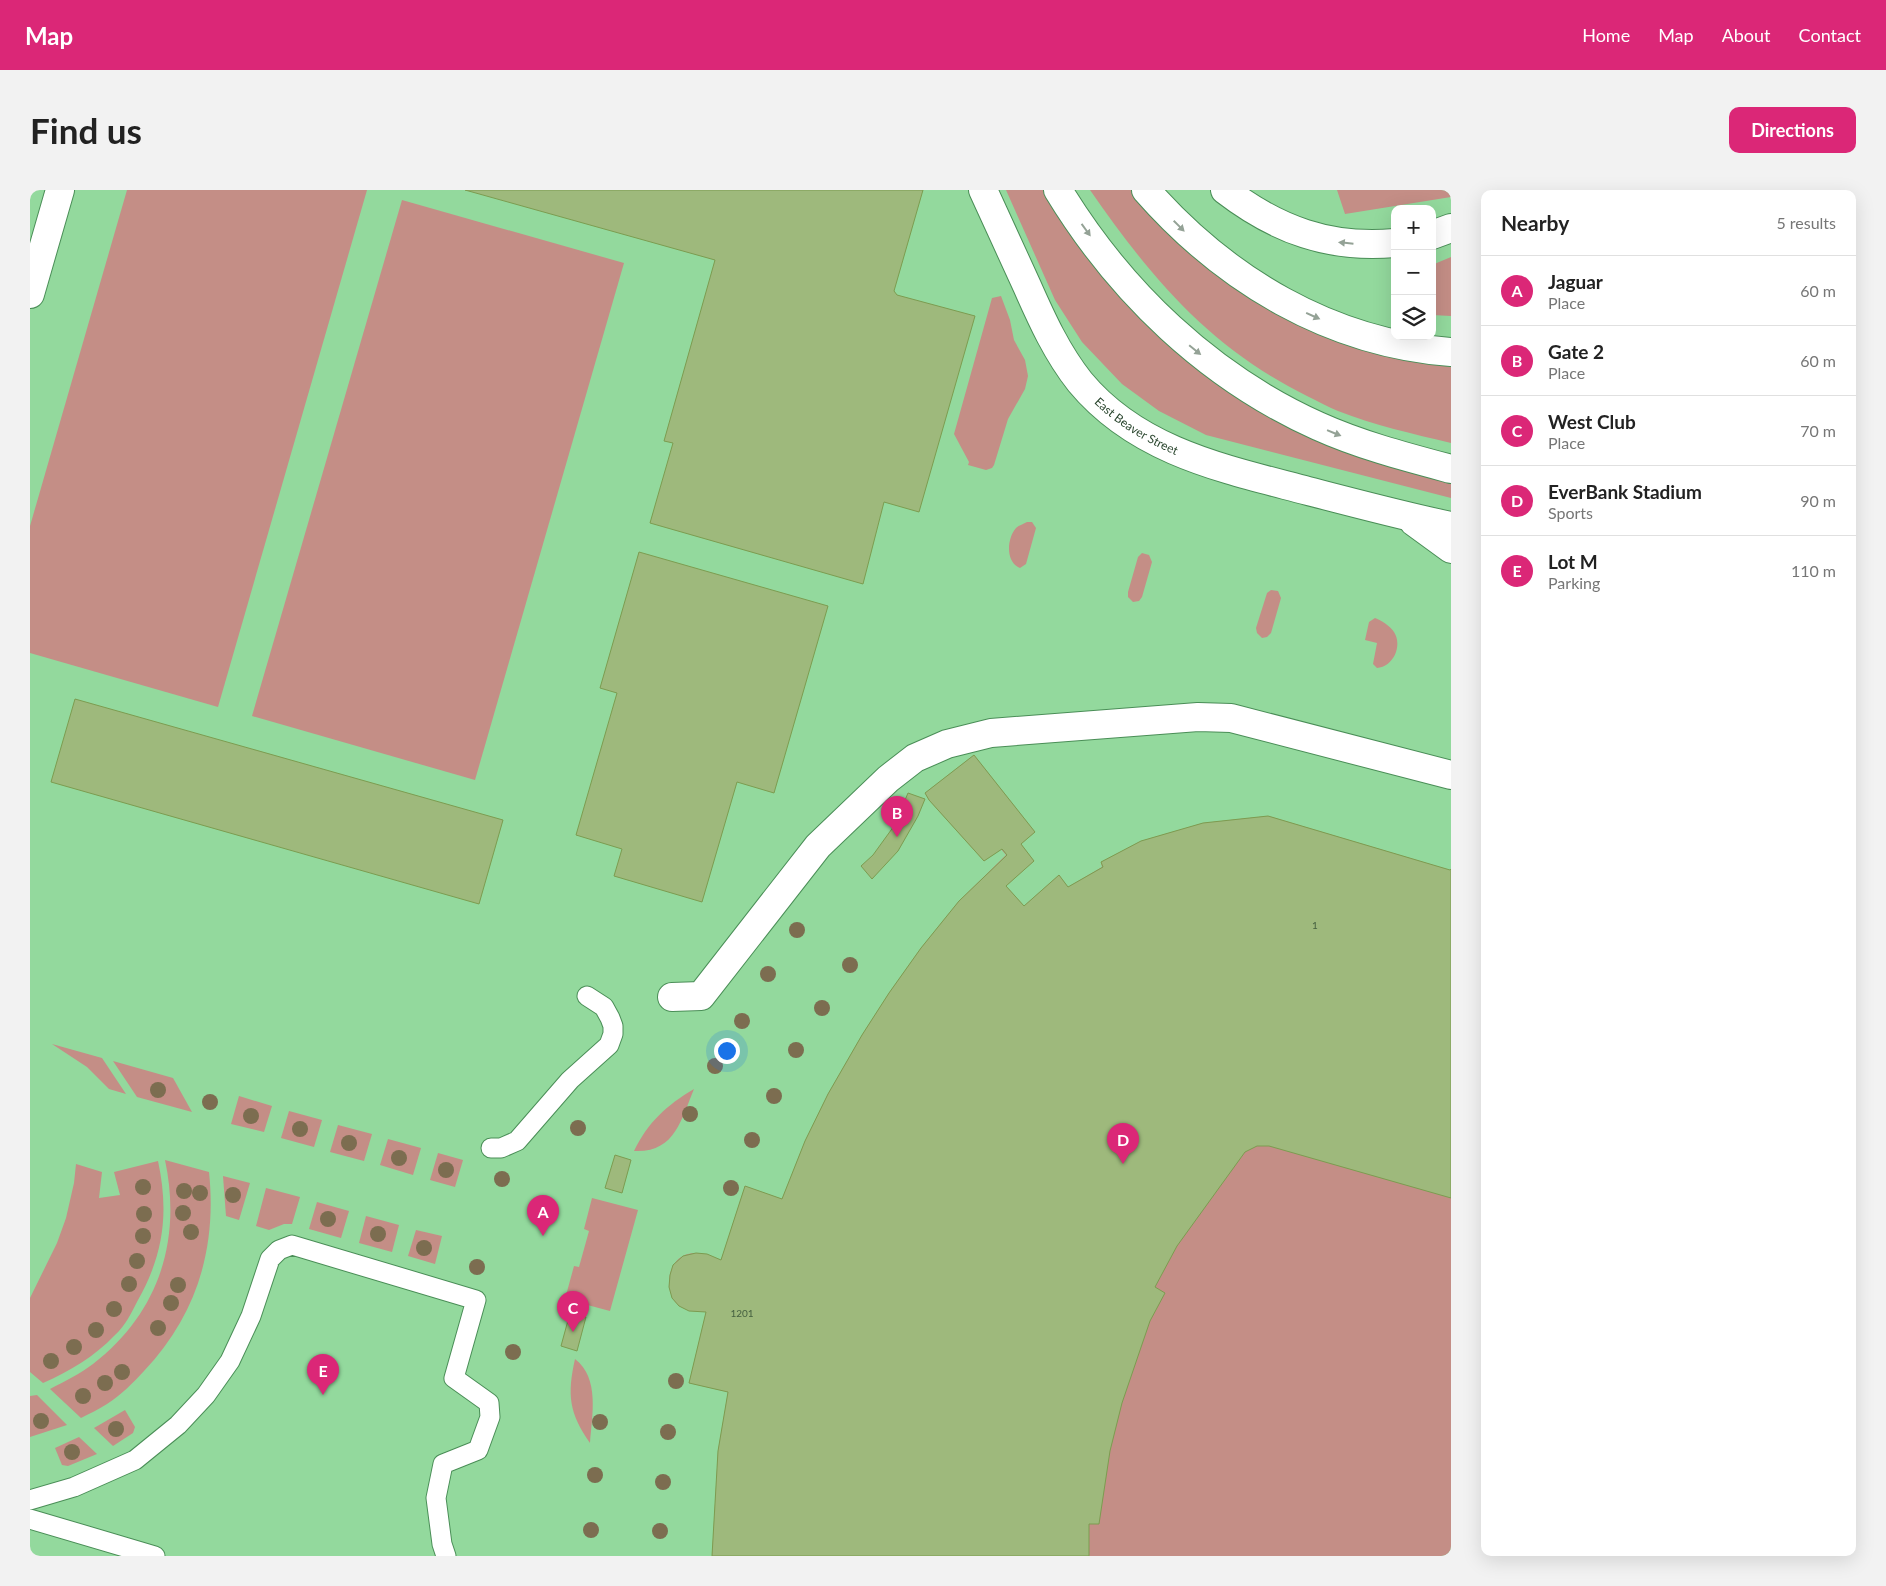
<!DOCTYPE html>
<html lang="en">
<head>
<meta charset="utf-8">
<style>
	:root { --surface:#fff; --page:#f2f2f2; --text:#222; --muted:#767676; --line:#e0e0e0; --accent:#db2777 }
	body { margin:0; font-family:Lato,sans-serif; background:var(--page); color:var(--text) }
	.controls { position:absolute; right:15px; top:15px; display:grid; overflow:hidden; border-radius:10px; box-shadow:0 5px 20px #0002 }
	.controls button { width:45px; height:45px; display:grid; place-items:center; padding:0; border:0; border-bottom:1px solid var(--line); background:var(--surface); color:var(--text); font:25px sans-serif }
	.you { position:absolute; left:696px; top:860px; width:18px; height:18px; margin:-12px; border:4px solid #fff; border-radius:50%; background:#1a73e8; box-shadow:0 0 0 8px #1a73e833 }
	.badge { display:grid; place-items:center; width:32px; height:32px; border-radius:50%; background:var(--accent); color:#fff; font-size:16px; font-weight:700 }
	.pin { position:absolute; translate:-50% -41px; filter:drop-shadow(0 1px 2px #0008) }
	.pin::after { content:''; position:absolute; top:26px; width:18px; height:15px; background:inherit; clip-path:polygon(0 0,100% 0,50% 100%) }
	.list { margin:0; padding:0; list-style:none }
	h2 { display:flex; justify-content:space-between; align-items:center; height:65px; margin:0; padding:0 20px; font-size:21px }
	h2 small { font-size:16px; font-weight:400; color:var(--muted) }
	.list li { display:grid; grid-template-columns:32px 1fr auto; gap:15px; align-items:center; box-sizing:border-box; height:70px; padding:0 20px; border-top:1px solid var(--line) }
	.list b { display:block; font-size:19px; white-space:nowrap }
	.list p { margin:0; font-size:16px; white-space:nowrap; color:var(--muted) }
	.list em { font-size:16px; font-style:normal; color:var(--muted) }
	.icon { flex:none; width:28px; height:28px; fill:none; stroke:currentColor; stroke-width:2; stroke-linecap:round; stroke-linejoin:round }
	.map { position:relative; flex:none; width:1421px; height:1366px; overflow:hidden; border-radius:10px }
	header { display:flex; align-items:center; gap:30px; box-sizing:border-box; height:70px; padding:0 25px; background:var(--accent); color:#fff }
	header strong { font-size:24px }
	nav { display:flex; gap:28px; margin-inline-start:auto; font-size:18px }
	.intro { display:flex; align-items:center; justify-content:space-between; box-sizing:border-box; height:120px; padding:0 30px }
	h1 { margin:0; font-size:35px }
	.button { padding:12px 22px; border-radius:10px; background:var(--accent); color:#fff; font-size:18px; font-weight:700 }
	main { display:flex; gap:30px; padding:0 30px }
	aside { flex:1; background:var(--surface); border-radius:10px; box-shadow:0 5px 20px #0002 }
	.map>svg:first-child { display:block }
	.green { fill:#c48e86 }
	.building { fill:#9eb97c; stroke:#7c9c50 }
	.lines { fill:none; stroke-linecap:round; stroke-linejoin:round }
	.lane-casing { stroke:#4a8e57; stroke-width:21 }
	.street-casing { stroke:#4a8e57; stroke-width:30 }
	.highway-casing { stroke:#4a8e57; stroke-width:30 }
	.lane { stroke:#fff; stroke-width:19 }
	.street { stroke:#fff; stroke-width:28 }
	.highway { stroke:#fff; stroke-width:28 }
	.tree { fill:#7c6d50 }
	.oneway { fill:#94a296 }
	.labels { text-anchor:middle; stroke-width:4; stroke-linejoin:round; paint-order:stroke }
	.number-label { font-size:10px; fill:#466140 }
	.street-label { font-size:12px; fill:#28442c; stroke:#9fe6a9 }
</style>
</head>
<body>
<header>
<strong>Map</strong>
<nav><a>Home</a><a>Map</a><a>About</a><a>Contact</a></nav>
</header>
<div class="intro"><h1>Find us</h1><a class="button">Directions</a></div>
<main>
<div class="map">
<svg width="1421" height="1366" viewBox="0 0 1421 1366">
	<rect width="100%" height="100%" fill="#93d99d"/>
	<g class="green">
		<polygon points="97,0 337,0 188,517 0,463 0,336"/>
		<polygon points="976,0 1017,0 1044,42 1275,244 1311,261 1421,291 1421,308 1176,245 1129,221 1092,194 1052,152 1025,110"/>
		<path d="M1060,0h42l29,35 224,128 66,14v76c-38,-9 -77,-18 -113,-32 -10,-4 -20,-10 -31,-15 -97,-48 -156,-118 -217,-206z"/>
		<polygon points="1307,0 1421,0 1421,7 1315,24"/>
		<polygon points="372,10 594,73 445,590 222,526"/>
		<polygon points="1421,67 1421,126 1402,125 1402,75"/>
		<polygon points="971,106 980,130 984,150 995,170 998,186 995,199 978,229 964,275 962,278 956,280 938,275 939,272 924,244 962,108"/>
		<path d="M997,332h5l4,6 -10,36 -6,4c-15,-6 -13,-30 -4,-40 3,-3 8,-4 11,-6z"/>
		<polygon points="1112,363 1119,365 1122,372 1112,407 1109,411 1103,412 1098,407 1098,402 1108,367"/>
		<polygon points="1241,400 1248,401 1251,408 1241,443 1237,447 1232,448 1227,443 1226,438 1237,403"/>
		<path d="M1345,428c6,2 15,8 19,14 9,14 -1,35 -17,36l-4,-4 4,-21 -12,-3 4,-18z"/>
		<path d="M944,565l61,77 -14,12 13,17 -28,25 18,20 35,-31 9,12 34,-20 -1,-5 40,-21 62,-18 65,-7 182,54 1,-1v687h-739l6,-105 10,-59 -39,-9 17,-71c-9,-1 -18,0 -26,-6 -16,-10 -14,-42 3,-50 13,-7 26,0 38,4l24,-74 37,13 23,-58 23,-47 34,-59 27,-42 32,-45 38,-47 47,-46 -5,-6 -17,12 -55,-61 -4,-7z"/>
		<polygon points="22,854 72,868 96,904 79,899 57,877"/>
		<polygon points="83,871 143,888 162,922 107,907"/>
		<path d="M664,899c-13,31 -19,64 -60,62 14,-29 33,-46 60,-62z"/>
		<polygon points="209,906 242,916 234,942 201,934"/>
		<polygon points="259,921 292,930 284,957 251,948"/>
		<polygon points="308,935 342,944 334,971 300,962"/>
		<polygon points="358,949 391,958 383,985 350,975"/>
		<polygon points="408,963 433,970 425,997 400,990"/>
		<path d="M135,970l44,12c8,76 -12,143 -65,199 -11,12 -23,24 -37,33 -8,5 -18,10 -26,14l-31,-29c15,-8 30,-15 43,-25 66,-51 89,-124 72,-204z"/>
		<path d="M128,971c11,51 6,93 -20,139 -6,12 -13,26 -23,35 -21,22 -45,36 -72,48l-13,-11v-74l27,-55 9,-25 8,-35 2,-19 26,8 -3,26 21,-3 -6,-23z"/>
		<polygon points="193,986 220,993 209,1030 196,1026"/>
		<polygon points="236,998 270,1007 262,1034 254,1034 239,1040 226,1036"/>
		<polygon points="562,1008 608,1020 580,1121 535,1109 544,1076 549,1077 559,1041 554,1039"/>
		<polygon points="287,1012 319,1021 311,1048 279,1039"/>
		<polygon points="336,1026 369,1035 362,1062 329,1053"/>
		<polygon points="386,1040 412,1046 405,1074 378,1066"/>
		<path d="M545,1169c25,19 17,57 15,84 -21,-30 -23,-48 -15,-84z"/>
		<polygon points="7,1205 37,1235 0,1247 0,1206"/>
		<polygon points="95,1220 105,1237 103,1243 83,1256 64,1238"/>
		<polygon points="49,1247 67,1264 38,1276 32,1275 25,1258"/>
	</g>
	<g class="building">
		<polygon points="435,0 893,0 864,101 867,105 945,126 889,322 854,312 833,394 620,333 643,253 634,251 685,70"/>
		<polygon points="609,362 798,416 744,603 707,592 672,712 584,686 592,659 546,645 587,503 570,498"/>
		<polygon points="45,509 473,630 449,714 21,592"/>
		<polygon points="944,565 1005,642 991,654 1004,671 976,696 994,716 1029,685 1038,697 1073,677 1071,672 1111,651 1173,633 1238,626 1420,680 1421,679 1421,1008 1239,956 1227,956 1215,962 1147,1056 1125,1097 1135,1103 1120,1131 1092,1213 1080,1261 1069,1334 1059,1334 1059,1366 682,1366 688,1261 698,1202 659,1193 676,1122 659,1121 649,1116 642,1108 639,1097 640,1085 643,1075 653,1066 666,1063 677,1064 691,1070 715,996 752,1009 775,951 798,904 832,845 859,803 891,758 929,711 977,665 972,659 954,671 899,610 895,603"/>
		<polygon points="878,603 895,609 888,626 868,661 842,689 831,676 843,665 864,636"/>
		<polygon points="585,965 601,970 592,1003 575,998"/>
		<polygon points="540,1123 556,1127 547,1161 531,1156"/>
	</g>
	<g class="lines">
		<g class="lane-casing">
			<g id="lane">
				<polyline points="461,958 471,958 487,951 540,890 579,855 583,844 583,836 580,828 574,817 557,806"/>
				<polyline points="0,1310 44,1297 105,1270 148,1235 176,1205 200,1171 221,1126 240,1069 249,1060 262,1055 446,1110 424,1188 459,1213 460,1227 448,1260 413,1274 406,1308 412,1354 416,1366"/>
				<polyline points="0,1329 125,1366"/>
			</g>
		</g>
		<g class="street-casing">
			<g id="street">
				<path id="s1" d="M953,0c15,32 29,64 44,96 15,34 30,67 53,96 58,70 145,87 228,109 47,12 95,25 143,35"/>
				<polyline points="0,104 30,0"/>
				<polyline points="1384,332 1421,359"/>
				<polyline points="642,807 671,806 788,656 858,589 885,568 917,554 961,543 1168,527 1201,528 1421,585"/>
			</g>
		</g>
		<g class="highway-casing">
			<g id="highway">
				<path d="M1028,0c62,102 151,187 260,236 42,19 88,31 133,43"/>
				<path d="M1116,0c79,90 184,153 305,162"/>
				<path d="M1195,0c52,40 105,59 170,53"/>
				<polyline points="1402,45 1421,38"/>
			</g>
		</g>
		<use href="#lane" class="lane"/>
		<use href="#street" class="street"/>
		<use href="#highway" class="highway"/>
	</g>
	<g class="tree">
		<circle cx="767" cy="740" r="8"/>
		<circle cx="820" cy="775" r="8"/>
		<circle cx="738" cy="784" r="8"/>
		<circle cx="792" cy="818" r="8"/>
		<circle cx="712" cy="831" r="8"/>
		<circle cx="766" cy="860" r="8"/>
		<circle cx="685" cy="876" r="8"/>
		<circle cx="128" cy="900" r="8"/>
		<circle cx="744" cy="906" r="8"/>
		<circle cx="180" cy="912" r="8"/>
		<circle cx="660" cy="924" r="8"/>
		<circle cx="221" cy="926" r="8"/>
		<circle cx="548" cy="938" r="8"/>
		<circle cx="270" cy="939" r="8"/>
		<circle cx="722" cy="950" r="8"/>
		<circle cx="319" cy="953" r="8"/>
		<circle cx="369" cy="968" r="8"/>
		<circle cx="416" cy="980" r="8"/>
		<circle cx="472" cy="989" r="8"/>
		<circle cx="113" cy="997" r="8"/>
		<circle cx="701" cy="998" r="8"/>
		<circle cx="154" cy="1001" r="8"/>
		<circle cx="170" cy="1003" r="8"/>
		<circle cx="203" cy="1005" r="8"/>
		<circle cx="153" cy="1023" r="8"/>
		<circle cx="114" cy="1024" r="8"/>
		<circle cx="298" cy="1029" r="8"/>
		<circle cx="161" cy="1042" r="8"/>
		<circle cx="348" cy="1044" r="8"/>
		<circle cx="113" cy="1046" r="8"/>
		<circle cx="394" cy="1058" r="8"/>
		<circle cx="107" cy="1071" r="8"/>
		<circle cx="447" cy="1077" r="8"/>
		<circle cx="99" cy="1094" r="8"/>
		<circle cx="148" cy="1095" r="8"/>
		<circle cx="141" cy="1113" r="8"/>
		<circle cx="84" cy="1119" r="8"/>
		<circle cx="128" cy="1138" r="8"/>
		<circle cx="66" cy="1140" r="8"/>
		<circle cx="44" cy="1157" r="8"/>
		<circle cx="483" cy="1162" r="8"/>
		<circle cx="21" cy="1171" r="8"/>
		<circle cx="92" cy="1182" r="8"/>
		<circle cx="646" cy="1191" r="8"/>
		<circle cx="75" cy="1193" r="8"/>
		<circle cx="53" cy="1206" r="8"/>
		<circle cx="11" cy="1231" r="8"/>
		<circle cx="570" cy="1232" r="8"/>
		<circle cx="86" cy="1239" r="8"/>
		<circle cx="638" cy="1242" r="8"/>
		<circle cx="42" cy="1262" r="8"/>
		<circle cx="565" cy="1285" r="8"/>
		<circle cx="633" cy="1292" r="8"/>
		<circle cx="561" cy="1340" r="8"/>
		<circle cx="630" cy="1341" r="8"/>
	</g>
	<defs><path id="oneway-solid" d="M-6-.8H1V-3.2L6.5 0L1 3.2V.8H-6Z" transform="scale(1.25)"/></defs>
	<g class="oneway">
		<use href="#oneway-solid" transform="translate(1149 36) rotate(45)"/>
		<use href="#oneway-solid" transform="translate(1056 40) rotate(54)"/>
		<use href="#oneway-solid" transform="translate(1316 53) rotate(-174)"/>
		<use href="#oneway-solid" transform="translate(1283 126) rotate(24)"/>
		<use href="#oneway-solid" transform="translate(1165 160) rotate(39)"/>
		<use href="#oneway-solid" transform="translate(1304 243) rotate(22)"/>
	</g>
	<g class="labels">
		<g class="number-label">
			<text x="1285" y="739">1</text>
			<text x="712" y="1127">1201</text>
		</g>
		<g class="street-label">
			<text dy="4" stroke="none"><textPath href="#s1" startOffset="288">East Beaver Street</textPath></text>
		</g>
	</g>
</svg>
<div class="controls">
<button>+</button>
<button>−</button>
<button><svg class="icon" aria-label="layers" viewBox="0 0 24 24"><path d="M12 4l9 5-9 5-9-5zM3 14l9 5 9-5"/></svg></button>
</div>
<div class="you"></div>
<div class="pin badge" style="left:513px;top:1046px">A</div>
<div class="pin badge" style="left:867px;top:647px">B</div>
<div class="pin badge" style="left:543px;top:1142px">C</div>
<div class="pin badge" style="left:1093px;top:974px">D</div>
<div class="pin badge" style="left:293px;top:1205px">E</div>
</div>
<aside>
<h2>Nearby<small>5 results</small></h2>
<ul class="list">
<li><span class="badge">A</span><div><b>Jaguar</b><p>Place</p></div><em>60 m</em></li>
<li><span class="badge">B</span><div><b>Gate 2</b><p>Place</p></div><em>60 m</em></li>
<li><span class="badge">C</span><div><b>West Club</b><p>Place</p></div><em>70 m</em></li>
<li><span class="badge">D</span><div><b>EverBank Stadium</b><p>Sports</p></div><em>90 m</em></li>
<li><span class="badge">E</span><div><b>Lot M</b><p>Parking</p></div><em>110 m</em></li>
</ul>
</aside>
</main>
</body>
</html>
